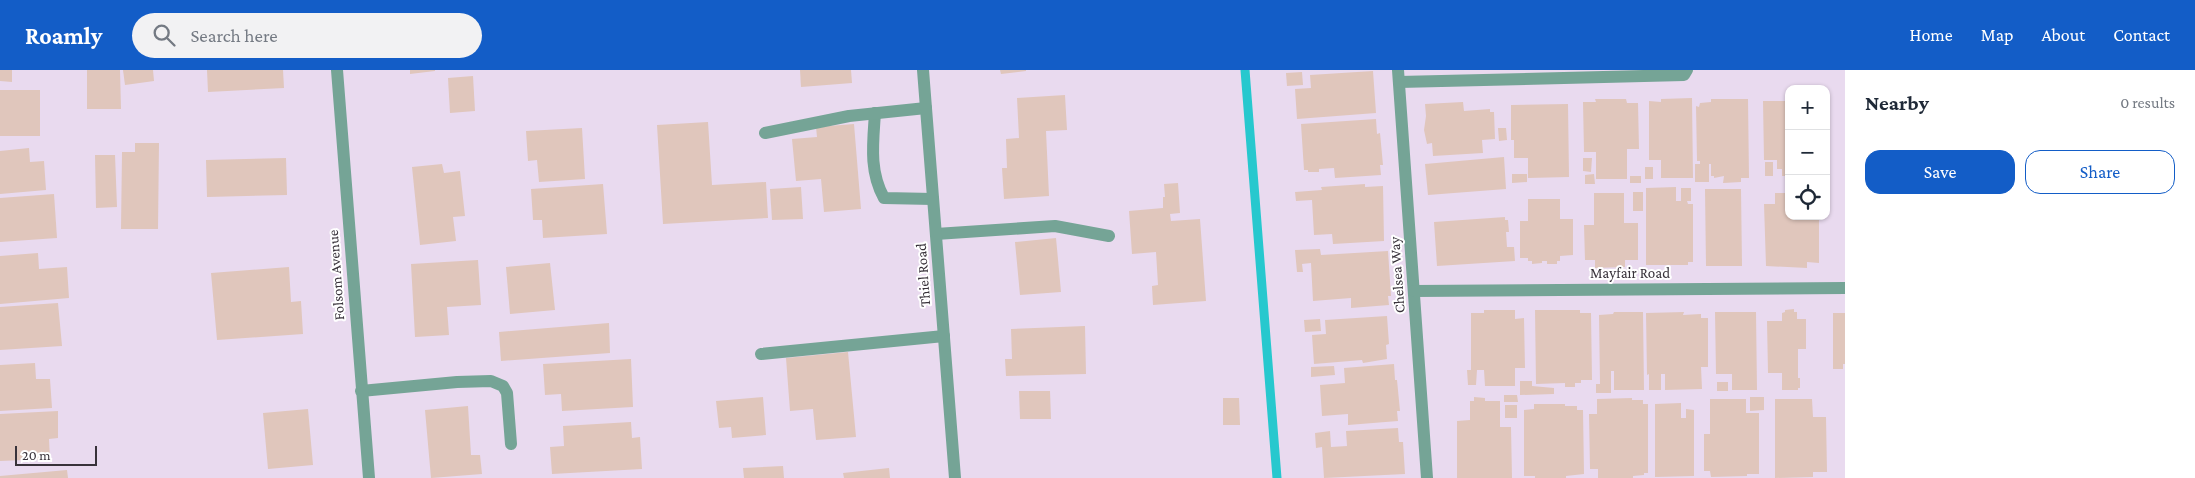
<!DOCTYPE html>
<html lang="en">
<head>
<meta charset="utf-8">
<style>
	:root { --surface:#fff; --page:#f2f2f3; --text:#1f2937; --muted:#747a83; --line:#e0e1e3; --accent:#135dc7 }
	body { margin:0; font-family:"Crimson Pro",serif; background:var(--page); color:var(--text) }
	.controls { position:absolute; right:15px; top:15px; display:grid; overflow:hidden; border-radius:10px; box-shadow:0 1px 4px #0004 }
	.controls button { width:45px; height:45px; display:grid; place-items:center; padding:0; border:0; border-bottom:1px solid var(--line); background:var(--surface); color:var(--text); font:25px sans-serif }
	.scale { position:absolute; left:15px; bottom:12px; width:82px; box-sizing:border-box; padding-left:5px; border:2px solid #38323a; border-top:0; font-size:14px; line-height:18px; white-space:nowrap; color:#38323a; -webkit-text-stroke:4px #fff; paint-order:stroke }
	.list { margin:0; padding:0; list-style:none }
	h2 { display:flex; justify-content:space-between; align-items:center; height:65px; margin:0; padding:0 20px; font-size:21px }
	h2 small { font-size:16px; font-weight:400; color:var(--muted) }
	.actions { display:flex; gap:10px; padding:15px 20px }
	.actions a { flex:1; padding:11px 0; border:1px solid var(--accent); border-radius:15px; text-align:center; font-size:18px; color:var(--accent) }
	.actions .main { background:var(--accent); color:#fff }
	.icon { flex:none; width:28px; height:28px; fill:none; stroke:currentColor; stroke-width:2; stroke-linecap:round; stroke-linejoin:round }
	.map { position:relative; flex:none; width:1845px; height:408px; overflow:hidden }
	header { display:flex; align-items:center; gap:30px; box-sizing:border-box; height:70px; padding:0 25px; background:var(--accent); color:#fff }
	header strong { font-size:24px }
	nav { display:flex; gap:28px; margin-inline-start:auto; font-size:18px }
	.search { width:350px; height:45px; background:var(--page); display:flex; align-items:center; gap:12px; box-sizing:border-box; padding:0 18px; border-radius:28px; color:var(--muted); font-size:19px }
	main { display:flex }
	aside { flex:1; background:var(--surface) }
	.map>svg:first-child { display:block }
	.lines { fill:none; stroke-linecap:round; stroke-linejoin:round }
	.stream { stroke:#27c8ce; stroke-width:9 }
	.building { fill:#e0c6bc }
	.lane { stroke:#75a496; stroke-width:12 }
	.street { stroke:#75a496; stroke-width:12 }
	.labels { text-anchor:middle; stroke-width:4; stroke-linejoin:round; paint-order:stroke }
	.street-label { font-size:15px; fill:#38323a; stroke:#fff }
</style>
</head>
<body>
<header>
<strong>Roamly</strong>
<div class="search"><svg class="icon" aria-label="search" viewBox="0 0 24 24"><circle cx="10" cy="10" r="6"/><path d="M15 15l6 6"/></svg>Search here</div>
<nav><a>Home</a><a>Map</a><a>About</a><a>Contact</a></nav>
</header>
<main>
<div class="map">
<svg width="1845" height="408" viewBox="0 0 1845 408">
	<rect width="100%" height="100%" fill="#e9daef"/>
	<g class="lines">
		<polyline class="stream" points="1245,0 1277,408"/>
	</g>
	<g class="building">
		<polygon points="0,0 12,0 12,12 0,11"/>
		<polygon points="87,0 120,0 121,39 87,39"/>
		<polygon points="123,0 153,0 154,11 125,15"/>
		<polygon points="207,0 283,0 284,18 208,22"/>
		<polygon points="410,0 435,0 435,1 410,4"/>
		<polygon points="800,0 851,0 852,13 801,17"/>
		<polygon points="1000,0 1026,0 1026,1 1001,4"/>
		<polygon points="1373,1 1376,43 1297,49 1295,19 1311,18 1310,5"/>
		<polygon points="1302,2 1303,15 1287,16 1286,3"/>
		<polygon points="473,6 475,41 450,43 448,8"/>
		<rect x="0" y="20" width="40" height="46"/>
		<polygon points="1065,25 1067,60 1046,61 1049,126 1004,129 1002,98 1007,98 1006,69 1019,68 1017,28"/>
		<polygon points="1692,28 1693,108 1661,108 1661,90 1649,90 1649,31 1661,32 1661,29"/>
		<polygon points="1595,29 1626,29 1627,33 1638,33 1639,79 1627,79 1627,109 1596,109 1596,82 1584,82 1583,32 1596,32"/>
		<polygon points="1711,29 1748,29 1749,108 1741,108 1741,112 1723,113 1724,106 1714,108 1714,106 1711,106 1711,94 1709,94 1709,112 1695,112 1695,94 1700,94 1700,91 1697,91 1696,36 1699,37 1700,33 1711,32"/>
		<polygon points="1763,31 1789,31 1789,106 1782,106 1782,99 1777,99 1777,90 1764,90"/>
		<polygon points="1463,32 1464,41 1490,39 1490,42 1494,42 1495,69 1482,70 1483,83 1433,86 1432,73 1427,74 1424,60 1426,46 1425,34"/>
		<polygon points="1568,34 1569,107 1528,108 1528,88 1514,88 1514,70 1511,70 1511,35"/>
		<polygon points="1376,49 1377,64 1380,63 1383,95 1380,95 1381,105 1335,108 1334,98 1319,99 1319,102 1308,102 1308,100 1304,100 1301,54"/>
		<polygon points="708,52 712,115 766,112 768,148 663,154 657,55"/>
		<polygon points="854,54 861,139 824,142 821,109 796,111 792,69 817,67 816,57"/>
		<polygon points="582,58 585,109 539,112 537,90 528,91 526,61"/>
		<polygon points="1498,58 1506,58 1507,70 1499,71"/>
		<polygon points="135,73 159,73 158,159 121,159 122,82 135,82"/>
		<polygon points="29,78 30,92 44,91 46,120 0,124 0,81"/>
		<polygon points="95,85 115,85 117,137 96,138"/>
		<polygon points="1504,87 1506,119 1428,125 1425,94"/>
		<polygon points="286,88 287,125 207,127 206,90"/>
		<polygon points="1583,88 1592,88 1591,102 1583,101"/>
		<rect x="1765" y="92" width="8" height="14"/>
		<polygon points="442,94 444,103 460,101 465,146 453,147 456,171 420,175 412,97"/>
		<rect x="1645" y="97" width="8" height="12"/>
		<polygon points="1512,104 1527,104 1527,112 1512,113"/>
		<polygon points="1594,104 1595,114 1585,114 1585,105"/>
		<rect x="1630" y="106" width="11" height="7"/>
		<polygon points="1178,113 1180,143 1170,144 1171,151 1200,149 1206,231 1153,235 1152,216 1158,215 1156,182 1132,184 1129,141 1163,138 1163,127 1165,127 1164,114"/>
		<polygon points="603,114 607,164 543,168 542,150 533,150 531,119"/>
		<polygon points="1365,114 1365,117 1383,116 1384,171 1333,174 1332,164 1314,165 1312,130 1296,131 1295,122 1322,120 1321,117"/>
		<polygon points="801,117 803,149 772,150 770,119"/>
		<polygon points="1676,117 1676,131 1681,131 1681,118 1691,118 1691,131 1687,131 1688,134 1693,134 1693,192 1688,192 1688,195 1646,195 1646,118"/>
		<polygon points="1705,119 1741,119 1742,196 1706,196"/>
		<rect x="1633" y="122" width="10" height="19"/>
		<polygon points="1594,123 1624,123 1624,153 1638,153 1638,190 1625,190 1625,197 1595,198 1595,190 1585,190 1584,155 1594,155"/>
		<polygon points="1775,123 1789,123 1789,146 1819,146 1819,193 1807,192 1807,198 1766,196 1764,134 1775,134"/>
		<polygon points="54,124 57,168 0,172 0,128"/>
		<polygon points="1528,129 1560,129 1560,149 1573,149 1573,185 1560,186 1560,191 1557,191 1557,194 1547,194 1547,191 1542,191 1542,193 1532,194 1532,191 1528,191 1528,188 1520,188 1520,151 1528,151"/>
		<polygon points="1505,147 1505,150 1508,150 1509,162 1506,162 1507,177 1514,177 1515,191 1437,196 1434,152"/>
		<polygon points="1056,168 1061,222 1020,225 1015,172"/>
		<polygon points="1320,179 1321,185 1388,181 1391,226 1388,226 1389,235 1351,238 1351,228 1313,231 1311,193 1302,194 1303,202 1297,202 1295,180"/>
		<polygon points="38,183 39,199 67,197 69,228 0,234 0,186"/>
		<polygon points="478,190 481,235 447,237 449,265 415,267 411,194"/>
		<polygon points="550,193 555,240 510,244 506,197"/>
		<polygon points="289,197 291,232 301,231 303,264 217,270 211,203"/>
		<polygon points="58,233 62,276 0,280 0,237"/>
		<polygon points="1794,239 1794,242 1797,242 1797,249 1806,249 1806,279 1798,279 1798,308 1800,308 1800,318 1798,318 1798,320 1782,320 1782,303 1768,303 1767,251 1782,251 1782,243 1785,242 1785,240"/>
		<polygon points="1484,240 1515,240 1515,249 1524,248 1525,298 1515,298 1515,316 1485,316 1484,300 1477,300 1476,315 1468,315 1467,300 1471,300 1471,243 1484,243"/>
		<polygon points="1535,240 1580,240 1580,243 1591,243 1592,310 1581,310 1581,313 1575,313 1575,317 1565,317 1565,313 1536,314"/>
		<polygon points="1614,242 1643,242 1644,320 1614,320 1614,301 1611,301 1611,323 1596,323 1596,314 1600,314 1599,245 1613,244"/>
		<polygon points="1684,242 1683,245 1701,244 1701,248 1708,248 1708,297 1701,297 1702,319 1665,320 1665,304 1661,304 1661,320 1649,320 1649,304 1647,305 1646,243"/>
		<polygon points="1715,242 1756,242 1757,320 1732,320 1732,304 1716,304"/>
		<polygon points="1833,243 1845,243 1845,294 1843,294 1843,299 1833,299"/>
		<polygon points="1387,246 1389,274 1386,275 1387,289 1363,293 1362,290 1314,294 1312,265 1326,264 1325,250"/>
		<polygon points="1320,249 1321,261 1305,262 1304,250"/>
		<polygon points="609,253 610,283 501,291 499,262"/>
		<polygon points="1085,256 1086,304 1006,306 1005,289 1012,289 1011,259"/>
		<polygon points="848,282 856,367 816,370 813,339 790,341 786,288"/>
		<polygon points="631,289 633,337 562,341 561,324 545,325 543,294"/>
		<polygon points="35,293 36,309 50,309 52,338 0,341 0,295"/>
		<polygon points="1394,294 1395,310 1397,310 1400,341 1397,341 1398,351 1348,355 1348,344 1322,346 1320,315 1345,313 1344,298"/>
		<polygon points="1334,296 1335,305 1311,307 1311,297"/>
		<polygon points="1520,311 1532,311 1532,316 1554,318 1554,324 1520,325"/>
		<rect x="1717" y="312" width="11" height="9"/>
		<polygon points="1019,321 1050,321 1051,349 1020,349"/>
		<polygon points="1504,325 1517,325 1518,332 1504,332"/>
		<polygon points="763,327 766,365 732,368 731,357 719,358 716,331"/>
		<polygon points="1474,327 1485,328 1485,331 1500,331 1500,357 1511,357 1512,408 1457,408 1457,351 1470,350 1470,331 1474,331"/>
		<polygon points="1750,327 1764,327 1764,340 1750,341"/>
		<polygon points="1223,328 1239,328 1240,355 1223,355"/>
		<polygon points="1632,328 1632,330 1643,330 1643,334 1648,334 1648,403 1644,403 1644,405 1633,406 1633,408 1598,408 1598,399 1590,399 1589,344 1597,344 1597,329"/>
		<polygon points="1710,329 1746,329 1746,343 1759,343 1759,404 1747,404 1747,406 1711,407 1710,401 1704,401 1704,364 1710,364"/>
		<polygon points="1775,329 1812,329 1813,347 1826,347 1827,402 1813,402 1813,407 1775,408"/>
		<polygon points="1681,333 1681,348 1686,348 1686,339 1694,340 1694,406 1655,407 1655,334"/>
		<polygon points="1534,334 1565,334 1565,336 1577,336 1577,340 1583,340 1584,404 1566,406 1566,408 1535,408 1535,406 1524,406 1524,340 1534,339"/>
		<rect x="1505" y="335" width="12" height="13"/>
		<polygon points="468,336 471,385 480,385 482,404 431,408 425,340"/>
		<polygon points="308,339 313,395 268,399 263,343"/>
		<polygon points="58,341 58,368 49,369 50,389 0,391 0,344"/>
		<polygon points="631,352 632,368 640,367 642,399 552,404 550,377 564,376 563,356"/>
		<polygon points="1398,358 1399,372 1403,372 1405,404 1324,408 1322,377 1316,378 1315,363 1330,361 1331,377 1347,376 1346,361"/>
		<polygon points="783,396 784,408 744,408 743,398"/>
		<polygon points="889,398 890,408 844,408 843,403"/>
		<polygon points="67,400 68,408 0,408 0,406"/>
	</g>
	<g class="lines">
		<g class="lane">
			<path d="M875,43c-2,30 -6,58 9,85l49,1"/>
			<polyline points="765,63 849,46 926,38"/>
			<polyline points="936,164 1055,156 1109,166"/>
			<polyline points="761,284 944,266"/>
			<polyline points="361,321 457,312 491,311 503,316 507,323 511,374"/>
		</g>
		<g class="street">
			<polyline points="337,0 369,408"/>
			<polyline points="923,0 955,408"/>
			<polyline points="1398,0 1427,408"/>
			<polyline points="1399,12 1684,5 1687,0"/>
			<polyline points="1414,221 1845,218"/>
		</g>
	</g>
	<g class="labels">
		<g class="street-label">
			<text x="1630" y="208">Mayfair Road</text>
			<text transform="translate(336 205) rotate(-94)" y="5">Folsom Avenue</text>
			<text transform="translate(923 205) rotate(-94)" y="5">Thiel Road</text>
			<text transform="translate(1397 205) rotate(-94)" y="5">Chelsea Way</text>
		</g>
	</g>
</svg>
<div class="controls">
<button>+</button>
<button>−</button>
<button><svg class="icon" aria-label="locate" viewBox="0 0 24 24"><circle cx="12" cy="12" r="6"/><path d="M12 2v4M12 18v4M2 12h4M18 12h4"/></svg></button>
</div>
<div class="scale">20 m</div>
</div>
<aside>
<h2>Nearby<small>0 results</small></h2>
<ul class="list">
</ul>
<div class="actions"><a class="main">Save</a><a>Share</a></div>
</aside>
</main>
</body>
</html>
